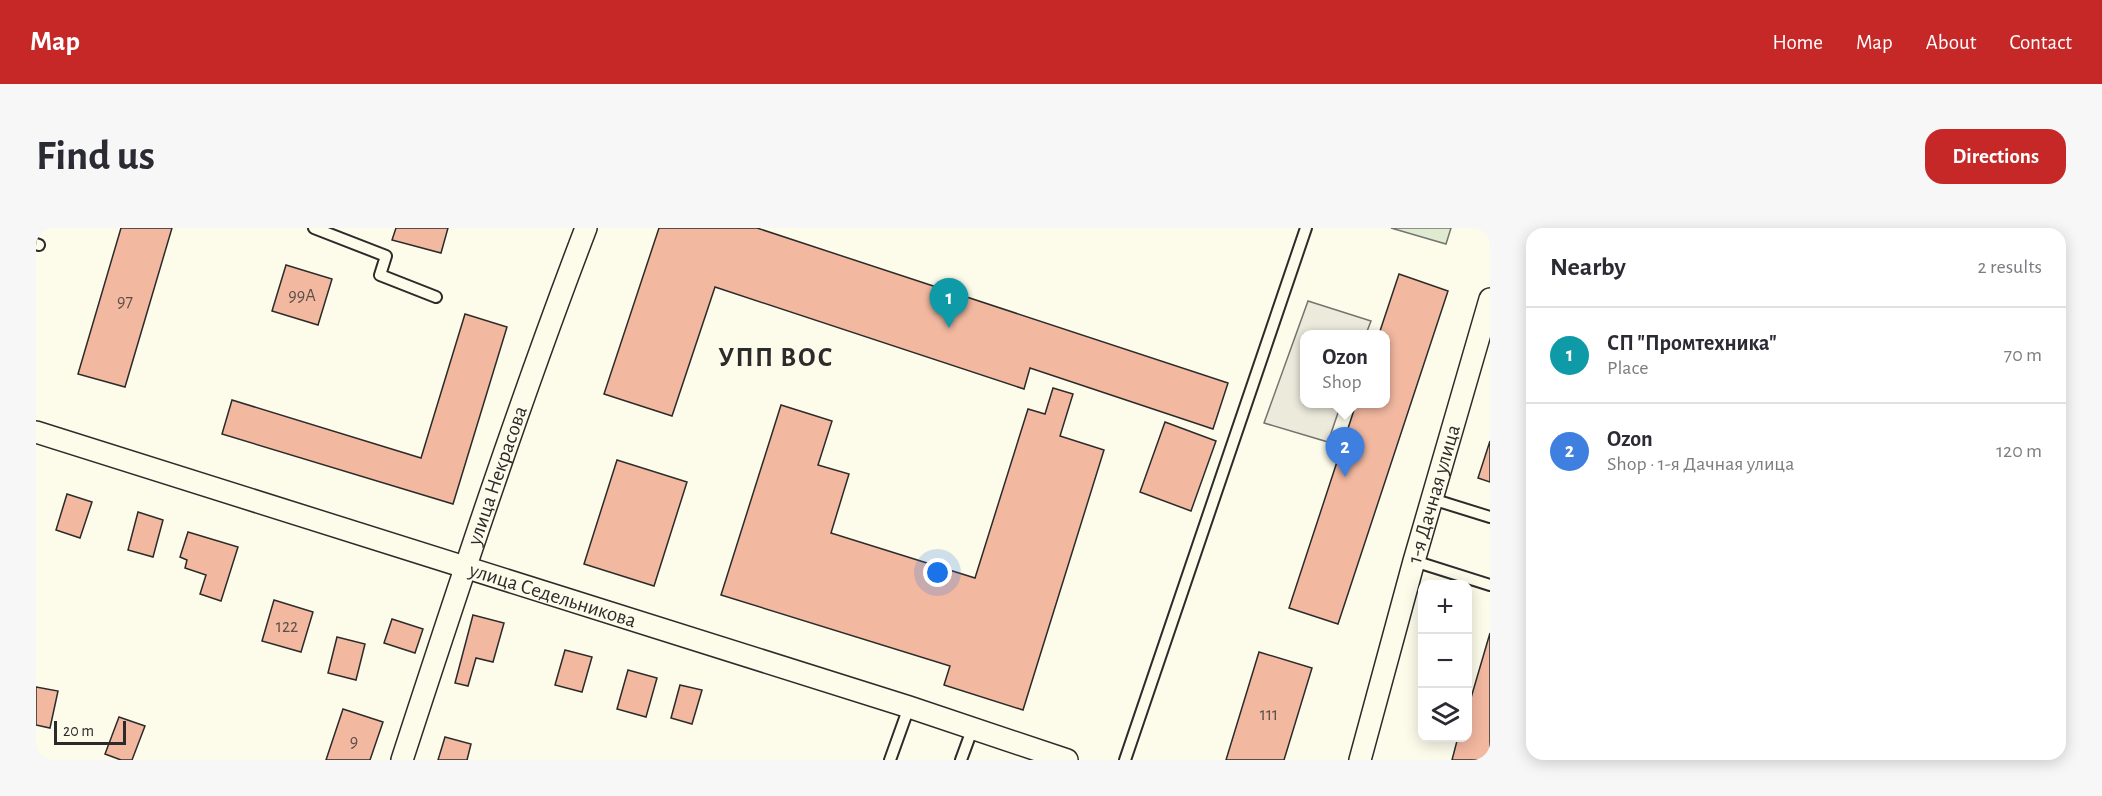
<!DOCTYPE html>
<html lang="en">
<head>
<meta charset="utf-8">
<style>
	:root { --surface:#fff; --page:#f7f7f7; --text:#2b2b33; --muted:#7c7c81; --line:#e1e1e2; --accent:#c62828 }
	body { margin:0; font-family:"Alegreya Sans",sans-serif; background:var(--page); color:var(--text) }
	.controls { position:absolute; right:18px; bottom:18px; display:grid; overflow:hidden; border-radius:12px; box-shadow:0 3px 15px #0003 }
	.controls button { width:54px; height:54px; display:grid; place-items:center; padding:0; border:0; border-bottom:2px solid var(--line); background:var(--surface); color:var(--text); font:30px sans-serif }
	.scale { position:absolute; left:18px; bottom:15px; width:72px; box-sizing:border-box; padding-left:6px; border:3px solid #2b2b2b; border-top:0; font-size:16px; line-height:21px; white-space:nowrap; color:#2b2b2b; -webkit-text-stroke:4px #fdfbea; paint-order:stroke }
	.you { position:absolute; left:902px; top:345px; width:21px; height:21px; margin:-15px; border:4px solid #fff; border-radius:50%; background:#1a73e8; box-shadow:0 0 0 9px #1a73e833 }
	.badge { display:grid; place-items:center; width:39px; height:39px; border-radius:50%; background:var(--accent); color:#fff; font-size:20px; font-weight:700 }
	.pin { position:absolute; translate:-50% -50px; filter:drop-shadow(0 2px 3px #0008) }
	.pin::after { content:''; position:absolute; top:32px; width:21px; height:18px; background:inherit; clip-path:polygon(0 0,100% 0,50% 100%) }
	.popup { position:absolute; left:1264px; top:102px; width:90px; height:78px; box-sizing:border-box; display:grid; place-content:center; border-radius:12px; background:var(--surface); filter:drop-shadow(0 2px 4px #0005); font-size:20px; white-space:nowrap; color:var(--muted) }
	.popup b { font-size:22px; color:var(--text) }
	.popup::after { content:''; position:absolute; left:50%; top:100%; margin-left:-12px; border:12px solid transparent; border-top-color:var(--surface) }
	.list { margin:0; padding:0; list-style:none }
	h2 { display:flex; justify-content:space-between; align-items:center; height:78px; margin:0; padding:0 24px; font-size:26px }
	h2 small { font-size:20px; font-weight:400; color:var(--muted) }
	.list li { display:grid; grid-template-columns:39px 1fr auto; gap:18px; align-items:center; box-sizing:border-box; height:96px; padding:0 24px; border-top:2px solid var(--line) }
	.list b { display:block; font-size:22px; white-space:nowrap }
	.list p { margin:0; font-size:20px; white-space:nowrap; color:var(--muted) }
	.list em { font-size:20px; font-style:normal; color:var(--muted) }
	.icon { flex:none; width:33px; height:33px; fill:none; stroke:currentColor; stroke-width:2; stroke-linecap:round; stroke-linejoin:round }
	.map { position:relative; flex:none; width:1454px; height:532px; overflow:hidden; border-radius:18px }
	header { display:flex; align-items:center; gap:36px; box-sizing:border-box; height:84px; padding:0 30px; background:var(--accent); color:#fff }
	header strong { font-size:28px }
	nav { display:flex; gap:33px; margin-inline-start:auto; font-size:21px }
	.intro { display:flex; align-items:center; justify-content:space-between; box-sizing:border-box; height:144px; padding:0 36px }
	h1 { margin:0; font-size:42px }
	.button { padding:15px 27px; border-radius:18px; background:var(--accent); color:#fff; font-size:21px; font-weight:700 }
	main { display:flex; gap:36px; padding:0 36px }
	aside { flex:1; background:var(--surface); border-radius:18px; box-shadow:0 3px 15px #0003 }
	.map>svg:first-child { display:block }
	.green { fill:#deebd1; stroke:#74746e; stroke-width:1.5 }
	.parking { fill:#eceadb; stroke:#74746e; stroke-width:1.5 }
	.building { fill:#f2b8a0; stroke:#2b2b2b; stroke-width:1.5 }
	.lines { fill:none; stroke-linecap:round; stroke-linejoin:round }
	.service-casing { stroke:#2b2b2b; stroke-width:14 }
	.minor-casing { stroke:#2b2b2b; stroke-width:24 }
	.service { stroke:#fdfbea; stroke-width:10 }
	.minor { stroke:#fdfbea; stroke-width:21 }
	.labels { text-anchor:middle; stroke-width:4.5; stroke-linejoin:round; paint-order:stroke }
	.number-label { font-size:18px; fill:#5d4e48 }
	.street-label { font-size:21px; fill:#2b2b2b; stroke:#fdfbea }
	.district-label { font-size:27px; font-weight:bold; letter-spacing:1.5px; fill:#2b2b2b; stroke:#fdfbea }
</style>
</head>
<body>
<header>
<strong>Map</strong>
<nav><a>Home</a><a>Map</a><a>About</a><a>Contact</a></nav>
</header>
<div class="intro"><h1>Find us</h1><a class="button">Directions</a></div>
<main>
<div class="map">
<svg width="1454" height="532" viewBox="0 0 1454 532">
	<rect width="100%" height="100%" fill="#fdfbea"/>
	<polygon class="green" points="1355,0 1415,0 1410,16"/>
	<polygon class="parking" points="1272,73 1335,93 1330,106 1268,106 1268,176 1305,176 1292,214 1228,195"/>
	<g class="building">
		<polygon points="85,0 136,0 89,159 42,146"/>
		<polygon points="360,0 412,0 405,25 356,12"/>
		<polygon points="623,0 721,0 1192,155 1177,201 994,140 988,161 679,59 636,188 568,166"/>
		<polygon points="250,37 296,51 282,97 236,83"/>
		<polygon points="1363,46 1412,63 1302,396 1253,380 1320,176 1350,176 1350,106 1343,106"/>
		<polygon points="429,86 471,99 417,276 186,206 196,172 385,230"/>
		<polygon points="1017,160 1037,166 1024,208 1068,222 987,482 908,457 914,438 685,367 745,177 796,193 782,237 813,246 795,305 939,350 992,181 1009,186"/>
		<polygon points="1129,194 1180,213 1155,283 1104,264"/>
		<polygon points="1454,213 1454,254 1442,250"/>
		<polygon points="581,232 651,254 618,358 548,336"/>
		<polygon points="31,266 56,274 44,310 20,302"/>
		<polygon points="102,284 127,292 117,329 92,322"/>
		<polygon points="152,304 202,319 185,373 164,366 170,347 149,340 151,332 144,329"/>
		<polygon points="238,372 277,384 265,424 226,413"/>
		<polygon points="437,387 468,395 457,434 440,430 432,458 419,455"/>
		<polygon points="356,391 387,401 379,425 348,415"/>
		<polygon points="1454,405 1454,532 1416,532 1422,509 1432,509 1432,480"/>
		<polygon points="301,409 329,416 320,452 292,445"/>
		<polygon points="529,422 556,429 546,464 519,457"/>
		<polygon points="1223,424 1276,440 1248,532 1190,532"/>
		<polygon points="592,442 621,450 610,489 581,481"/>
		<polygon points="644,457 666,462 656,496 635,490"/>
		<polygon points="0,459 22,463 14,500 0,497"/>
		<polygon points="307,481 347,494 334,532 290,532"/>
		<polygon points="83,489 109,498 96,532 85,532 69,526"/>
		<polygon points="409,509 435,516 431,532 402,532"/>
	</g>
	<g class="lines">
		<g class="service-casing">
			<g id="service">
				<polyline points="278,0 350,28 344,47 400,69"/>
				<polyline points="0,16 3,17"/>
				<polyline points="1396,271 1454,289"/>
				<polyline points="1378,333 1454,357"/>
				<polyline points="854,532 873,479"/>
				<polyline points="925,532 936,502"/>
				<polyline points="1089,532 1270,0"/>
			</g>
		</g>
		<g class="minor-casing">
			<g id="minor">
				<path id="s1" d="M0,204l873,275 158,53"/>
				<path id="s2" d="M366,532c58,-178 117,-357 184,-532"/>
				<path id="s3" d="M1324,532l54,-199 76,-262"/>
			</g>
		</g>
		<use href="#service" class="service"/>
		<use href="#minor" class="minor"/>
	</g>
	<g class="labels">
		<g class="number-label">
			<text x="266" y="73">99А</text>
			<text x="89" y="79">97</text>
			<text x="251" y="404">122</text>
			<text x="1233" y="492">111</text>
			<text x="318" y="519">9</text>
		</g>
		<g class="street-label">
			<text dy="7" stroke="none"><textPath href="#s2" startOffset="300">улица Некрасова</textPath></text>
			<text dy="7" stroke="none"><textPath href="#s3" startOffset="276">1-я Дачная улица</textPath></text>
			<text dy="7" stroke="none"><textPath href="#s1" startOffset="542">улица Седельникова</textPath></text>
		</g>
		<g class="district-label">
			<text x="740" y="138">УПП ВОС</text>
		</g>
	</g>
</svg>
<div class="controls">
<button>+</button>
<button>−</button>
<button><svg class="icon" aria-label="layers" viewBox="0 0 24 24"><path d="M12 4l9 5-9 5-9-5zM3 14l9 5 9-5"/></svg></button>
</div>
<div class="scale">20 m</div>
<div class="you"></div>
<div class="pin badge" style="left:913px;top:100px;background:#0f9aa8">1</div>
<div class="pin badge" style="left:1309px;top:249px;background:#3f7fe0">2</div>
<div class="popup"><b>Ozon</b>Shop</div>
</div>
<aside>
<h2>Nearby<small>2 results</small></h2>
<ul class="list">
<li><span class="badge" style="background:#0f9aa8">1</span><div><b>СП &quot;Промтехника&quot;</b><p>Place</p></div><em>70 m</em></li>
<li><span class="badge" style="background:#3f7fe0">2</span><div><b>Ozon</b><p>Shop · 1-я Дачная улица</p></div><em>120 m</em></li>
</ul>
</aside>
</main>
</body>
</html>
